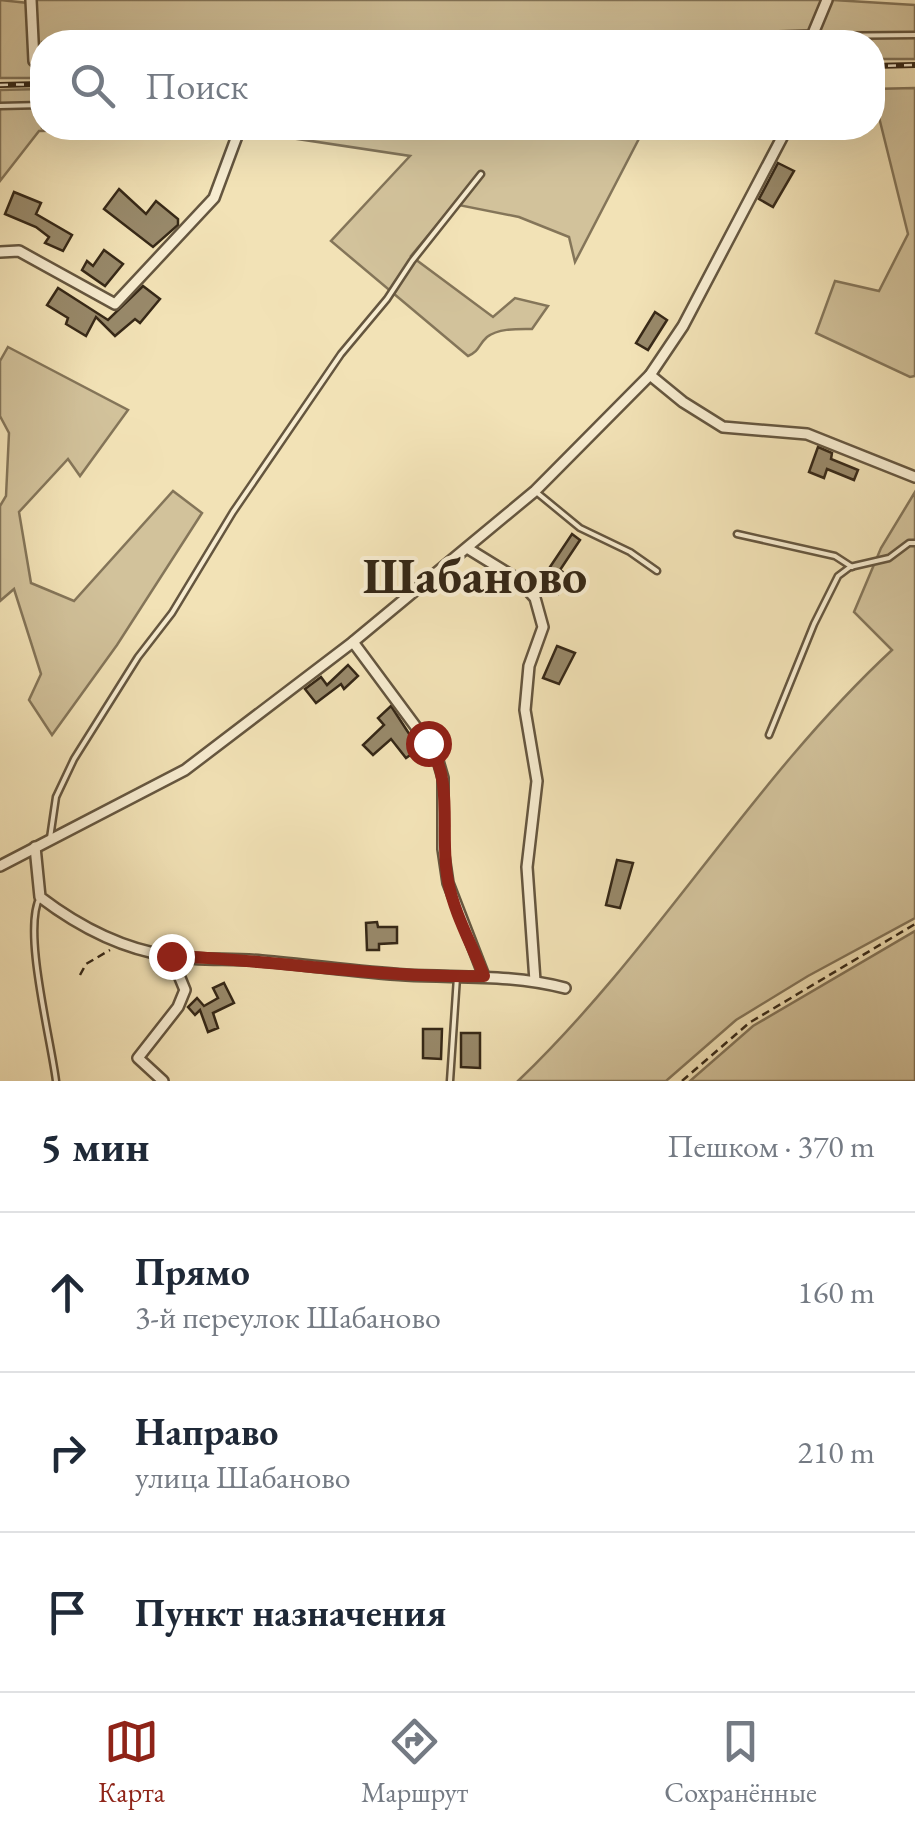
<!DOCTYPE html>
<html lang="ru">
<head>
<meta charset="utf-8">
<style>
	:root { --surface:#fff; --page:#f2f2f3; --text:#1f2937; --muted:#747a83; --line:#e0e1e3; --accent:#8f2418 }
	body { margin:0; font-family:"EB Garamond",serif; background:var(--page); color:var(--text) }
	.stop { position:absolute; width:30px; height:30px; margin:-22px; border:8px solid #8f2418; border-radius:50%; background:#fff }
	.stop.end { background:#8f2418; border-color:#fff; box-shadow:0 2px 10px #0008 }
	.list { margin:0; padding:0; list-style:none }
	h2 { display:flex; justify-content:space-between; align-items:center; height:130px; margin:0; padding:0 40px; font-size:42px }
	h2 small { font-size:32px; font-weight:400; color:var(--muted) }
	.list li { display:grid; grid-template-columns:65px 1fr auto; gap:30px; align-items:center; box-sizing:border-box; height:160px; padding:0 40px; border-top:2px solid var(--line) }
	.list b { display:block; font-size:38px; white-space:nowrap }
	.list p { margin:0; font-size:32px; white-space:nowrap; color:var(--muted) }
	.list em { font-size:32px; font-style:normal; color:var(--muted) }
	.icon { flex:none; width:55px; height:55px; fill:none; stroke:currentColor; stroke-width:2; stroke-linecap:round; stroke-linejoin:round }
	.map { position:relative; flex:none; width:915px; height:1081px; overflow:hidden }
	.search { position:absolute; background:var(--surface); box-shadow:0 10px 40px #0002; left:30px; right:30px; top:30px; height:110px; display:flex; align-items:center; gap:25px; box-sizing:border-box; padding:0 35px; border-radius:40px; color:var(--muted); font-size:38px }
	.sheet { height:610px; background:var(--surface) }
	nav { display:flex; justify-content:space-around; align-items:center; box-sizing:border-box; height:140px; border-top:2px solid var(--line); background:var(--surface); font-size:28px; color:var(--muted) }
	nav a { display:grid; justify-items:center; gap:5px }
	nav .on { color:var(--accent) }
	.map>svg:first-child { display:block }
	.green { fill:#d2c29b; stroke:#847559; stroke-width:2.5 }
	.building { fill:#98896a; stroke:#362817; stroke-width:2.5 }
	.lines { fill:none; stroke-linecap:round; stroke-linejoin:round }
	.service-casing { stroke:#65563f; stroke-width:9 }
	.minor-casing { stroke:#65563f; stroke-width:14 }
	.path { stroke:#362817; stroke-width:2.5; stroke-dasharray:8 5; stroke-linecap:butt }
	.service { stroke:#f7ecd0; stroke-width:4 }
	.minor { stroke:#f7ecd0; stroke-width:9 }
	.rail-casing { stroke:#362817; stroke-width:6 }
	.rail { stroke:#f7ecd0; stroke-width:2.5; stroke-dasharray:8; stroke-linecap:butt }
	.route { stroke:#8f2418; stroke-width:12 }
	.labels { text-anchor:middle; stroke-width:8; stroke-linejoin:round; paint-order:stroke }
	.district-label { font-size:50px; font-weight:bold; fill:#362817; stroke:#f7ecd0 }
</style>
</head>
<body>
<div class="map">
<svg width="915" height="1081" viewBox="0 0 915 1081">
	<rect width="100%" height="100%" fill="#f2e2b6"/>
	<filter id="stains"><feTurbulence type="fractalNoise" baseFrequency=".002" numOctaves="4"/><feColorMatrix values="0 0 0 0 .2 0 0 0 0 .09 0 0 0 0 .02 0 0 0 .5 -.17"/></filter>
	<radialGradient id="worn" r=".72"><stop offset=".6" stop-color="#630" stop-opacity="0"/><stop offset="1" stop-color="#630" stop-opacity=".3"/></radialGradient>
	<g class="green">
		<polygon points="0,0 28,3 38,58 36,0 833,0 915,5 915,59 873,59 872,42 721,42 807,39 807,31 530,42 42,42 42,78 0,78"/>
		<polygon points="915,88 915,376 910,377 816,333 835,281 879,291 908,234 872,89"/>
		<polygon points="42,89 42,128 209,128 39,131 0,181 0,90"/>
		<path d="M225,128h459l-2,4 -38,-3 -69,133 -6,-25 -50,-20 -65,-13 -43,52 82,61 22,-19 33,8 -16,23c-14,0 -33,-1 -45,8 -9,8 -7,14 -19,19l-137,-115 79,-85z"/>
		<polygon points="8,347 128,410 80,476 68,459 19,512 31,583 74,601 173,491 202,513 117,645 52,735 29,700 41,674 14,589 0,601 0,506 6,496 9,433 0,416 0,361"/>
		<path d="M915,492v426l-107,58 -72,44 -70,61h-148c138,-132 234,-301 374,-431l-38,-38 27,-64z"/>
		<polygon points="915,931 915,1081 690,1081 753,1026"/>
	</g>
	<g class="building">
		<polygon points="778,163 794,171 773,207 759,199"/>
		<polygon points="119,189 146,214 156,201 178,219 178,225 153,247 104,209"/>
		<polygon points="14,192 41,203 36,214 72,235 63,251 45,243 49,237 36,227 5,214"/>
		<polygon points="104,250 123,264 105,286 82,270 87,261 93,266"/>
		<polygon points="143,286 160,299 140,323 135,319 115,336 96,317 86,336 66,324 68,318 47,305 58,288 108,320"/>
		<polygon points="655,312 667,320 648,350 636,343"/>
		<polygon points="818,447 832,453 831,459 858,470 854,480 827,469 824,478 809,472"/>
		<polygon points="572,534 580,540 560,570 570,577 558,594 540,582"/>
		<polygon points="557,646 575,653 559,684 543,678"/>
		<polygon points="348,665 358,676 344,689 341,684 316,703 305,689 321,677 327,685"/>
		<polygon points="391,706 419,749 406,758 391,739 373,755 363,745 384,725 378,718"/>
		<polygon points="617,860 633,863 620,908 606,905"/>
		<polygon points="377,922 378,927 397,927 397,943 379,944 379,950 367,950 366,923"/>
		<polygon points="224,983 234,1003 213,1013 218,1028 208,1032 200,1010 195,1015 188,1007 197,998 204,1006 218,998 213,988"/>
		<polygon points="423,1029 442,1029 441,1059 423,1058"/>
		<polygon points="461,1033 480,1033 480,1068 461,1067"/>
	</g>
	<g class="lines">
		<g class="service-casing">
			<g id="service">
				<polyline points="815,36 915,35"/>
				<polyline points="0,106 42,105"/>
				<polyline points="535,491 580,528 630,552 657,571"/>
				<polyline points="737,534 835,556 852,567"/>
				<polyline points="769,735 814,624 838,576 850,567 889,558 909,543 915,543"/>
				<polyline points="50,838 56,797 74,759 138,657 172,613 233,512 341,354 387,299 412,261 481,174"/>
				<path d="M40,897c-18,33 11,142 16,184"/>
				<polyline points="450,1081 457,977"/>
			</g>
		</g>
		<g class="minor-casing">
			<g id="minor">
				<polyline points="31,0 34,61 42,65"/>
				<polyline points="619,42 812,36 827,0"/>
				<polyline points="0,252 19,251 115,304 214,198 240,128"/>
				<polyline points="650,375 683,402 723,427 807,434 915,477"/>
				<polyline points="467,548 519,580 535,598 543,627 529,666 525,710 537,781 527,867 535,981"/>
				<polyline points="353,642 436,754 443,778 443,849 448,883 484,976"/>
				<path d="M35,847l5,50c38,29 82,52 130,59 30,5 61,2 92,5 48,4 96,11 144,14 54,3 106,-1 159,13"/>
				<polyline points="0,866 185,770 353,642 535,491 650,375 683,326 787,128"/>
				<polyline points="163,1081 138,1058 178,1007 185,990 171,956"/>
			</g>
		</g>
		<g class="path">
			<polyline points="80,975 86,964 110,950"/>
			<polyline points="682,1081 749,1023 915,924"/>
		</g>
		<use href="#service" class="service"/>
		<use href="#minor" class="minor"/>
		<g class="rail-casing">
			<g id="rail">
				<polyline points="872,66 915,65"/>
				<polyline points="0,85 42,84"/>
			</g>
		</g>
		<use href="#rail" class="rail"/>
	</g>
	<g class="lines">
		<path class="route" d="M171,956c104,4 208,22 313,20 -12,-31 -30,-63 -36,-95 -9,-44 7,-100 -20,-138"/>
	</g>
	<g class="labels">
		<g class="district-label">
			<text x="475" y="593">Шабаново</text>
		</g>
	</g>
	<rect width="100%" height="100%" filter="url(#stains)"/>
	<rect width="100%" height="100%" fill="url(#worn)"/>
</svg>
<div class="stop" style="left:428px;top:743px"></div>
<div class="stop end" style="left:171px;top:956px"></div>
<div class="search"><svg class="icon" aria-label="search" viewBox="0 0 24 24"><circle cx="10" cy="10" r="6"/><path d="M15 15l6 6"/></svg>Поиск</div>
</div>
<section class="sheet">
<h2>5 мин<small>Пешком · 370 m</small></h2>
<ul class="list">
<li><svg class="icon" aria-label="ahead" viewBox="0 0 24 24"><path d="M12 20V5M6 11l6-6 6 6"/></svg><div><b>Прямо</b><p>3-й переулок Шабаново</p></div><em>160 m</em></li>
<li><svg class="icon" aria-label="right" viewBox="0 0 24 24"><path d="M7 20v-9h11M14 6l5 5-5 5"/></svg><div><b>Направо</b><p>улица Шабаново</p></div><em>210 m</em></li>
<li><svg class="icon" aria-label="arrive" viewBox="0 0 24 24"><path d="M6 21V4h12l-3 4 3 4H6"/></svg><div><b>Пункт назначения</b></div></li>
</ul>
</section>
<nav>
<a class="on"><svg class="icon" aria-label="map" viewBox="0 0 24 24"><path d="M3 6l6-2 6 2 6-2v14l-6 2-6-2-6 2zM9 4v14M15 6v14"/></svg>Карта</a>
<a><svg class="icon" aria-label="directions" viewBox="0 0 24 24"><path d="M12 3l9 9-9 9-9-9zM9 14v-3h6M13 9l2 2-2 2"/></svg>Маршрут</a>
<a><svg class="icon" aria-label="saved" viewBox="0 0 24 24"><path d="M7 4h10v16l-5-4-5 4z"/></svg>Сохранённые</a>
</nav>
</body>
</html>
